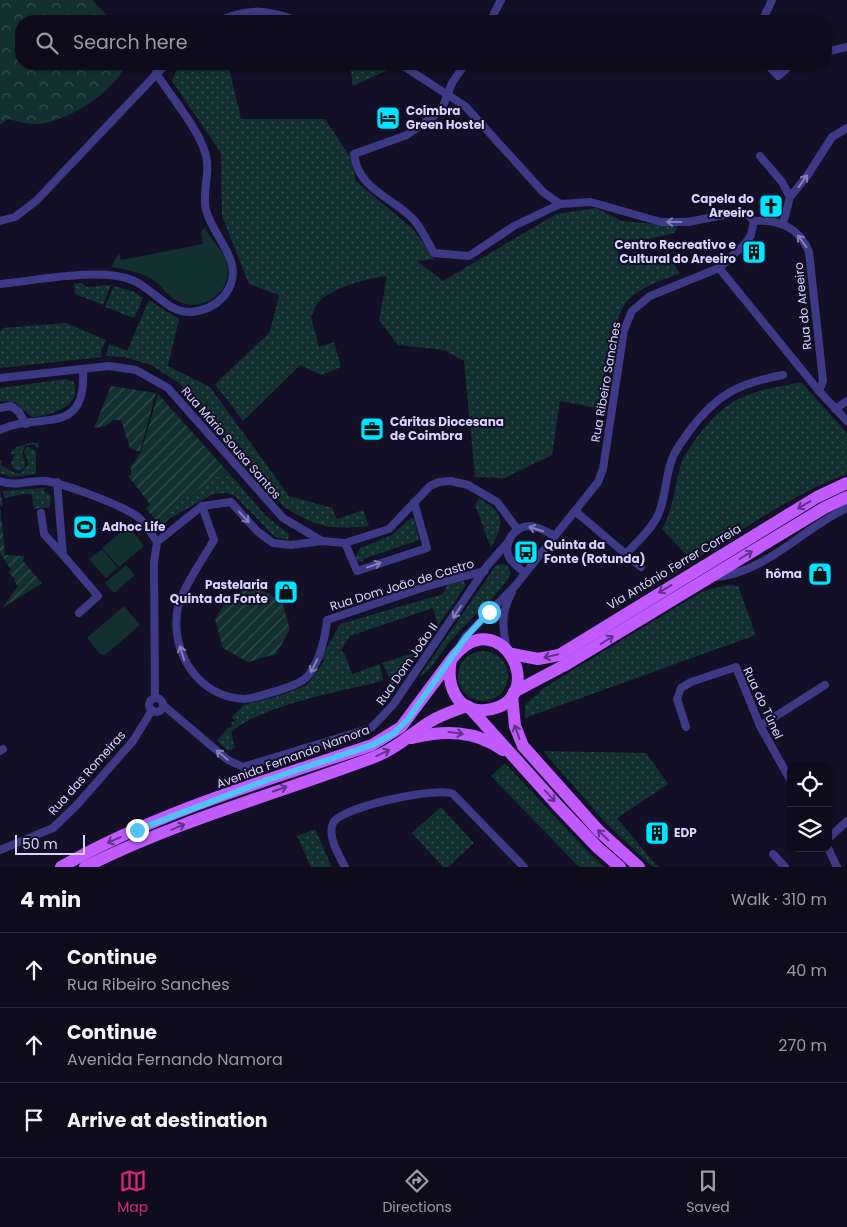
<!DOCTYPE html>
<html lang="en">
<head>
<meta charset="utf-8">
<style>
	:root { --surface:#0e0b1c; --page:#1c1929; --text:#f1f3f6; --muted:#9b9ba3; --line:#2e2b3b; --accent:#db2777 }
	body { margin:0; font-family:Poppins,sans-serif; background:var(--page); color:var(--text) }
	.controls { position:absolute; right:15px; bottom:15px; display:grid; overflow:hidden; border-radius:10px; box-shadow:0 1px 4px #0004 }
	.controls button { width:45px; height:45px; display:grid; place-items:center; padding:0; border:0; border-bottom:1px solid var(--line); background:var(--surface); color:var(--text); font:25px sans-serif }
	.scale { position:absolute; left:15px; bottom:12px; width:70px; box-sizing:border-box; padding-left:5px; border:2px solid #d9d4ff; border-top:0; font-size:14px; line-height:18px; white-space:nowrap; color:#d9d4ff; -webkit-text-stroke:4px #130f26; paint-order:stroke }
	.stop { position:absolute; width:15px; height:15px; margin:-11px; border:4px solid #4fc3f7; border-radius:50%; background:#fff }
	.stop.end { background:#4fc3f7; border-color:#fff; box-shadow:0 1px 5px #0008 }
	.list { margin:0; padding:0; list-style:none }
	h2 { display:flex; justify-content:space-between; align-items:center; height:65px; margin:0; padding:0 20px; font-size:21px }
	h2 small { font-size:16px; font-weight:400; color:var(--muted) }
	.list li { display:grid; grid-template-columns:32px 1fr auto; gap:15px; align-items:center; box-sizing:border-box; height:75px; padding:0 20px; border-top:1px solid var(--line) }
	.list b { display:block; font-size:19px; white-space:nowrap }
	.list p { margin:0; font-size:16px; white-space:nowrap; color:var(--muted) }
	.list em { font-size:16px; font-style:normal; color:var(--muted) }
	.icon { flex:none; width:28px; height:28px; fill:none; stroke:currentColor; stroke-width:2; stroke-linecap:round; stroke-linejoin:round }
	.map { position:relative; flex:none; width:847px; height:867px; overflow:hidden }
	.search { position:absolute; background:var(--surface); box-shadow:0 1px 4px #0004; left:15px; right:15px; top:15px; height:55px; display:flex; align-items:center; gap:12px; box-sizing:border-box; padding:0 18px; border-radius:20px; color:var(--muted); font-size:19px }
	.sheet { height:290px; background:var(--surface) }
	nav { display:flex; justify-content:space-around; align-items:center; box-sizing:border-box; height:70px; border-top:1px solid var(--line); background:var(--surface); font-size:14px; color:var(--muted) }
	nav a { display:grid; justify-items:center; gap:2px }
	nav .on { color:var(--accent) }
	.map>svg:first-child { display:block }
	.grass { fill:url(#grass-dots) }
	.forest { fill:url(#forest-crowns) }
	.park { fill:#12302f }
	.garden { fill:url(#garden-furrows) }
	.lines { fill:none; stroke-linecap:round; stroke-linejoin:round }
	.street { stroke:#3d3a85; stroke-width:8 }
	.primary { stroke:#c25bff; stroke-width:12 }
	.oneway { stroke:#837fbc }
	.oneway2 { stroke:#623188 }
	.route { stroke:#4fc3f7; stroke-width:6 }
	.labels { text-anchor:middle; stroke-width:4; stroke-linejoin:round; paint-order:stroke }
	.poi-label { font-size:12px; font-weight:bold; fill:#d9d4ff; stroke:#130f26; text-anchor:start }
	.street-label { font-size:12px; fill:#d9d4ff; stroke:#130f26 }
</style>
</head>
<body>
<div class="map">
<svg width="847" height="867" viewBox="0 0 847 867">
	<defs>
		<pattern id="grass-dots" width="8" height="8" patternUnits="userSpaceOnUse" patternTransform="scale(1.25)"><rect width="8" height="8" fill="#12302f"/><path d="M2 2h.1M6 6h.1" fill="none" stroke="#344d4e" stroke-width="1.8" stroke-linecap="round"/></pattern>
		<pattern id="forest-crowns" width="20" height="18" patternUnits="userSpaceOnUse" patternTransform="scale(1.25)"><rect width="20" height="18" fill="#12302f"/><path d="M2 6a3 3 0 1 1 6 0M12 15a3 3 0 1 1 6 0" fill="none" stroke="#344d4e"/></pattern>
		<pattern id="garden-furrows" width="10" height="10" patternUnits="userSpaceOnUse" patternTransform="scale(1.25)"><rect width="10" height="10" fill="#12302f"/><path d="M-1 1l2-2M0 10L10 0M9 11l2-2" fill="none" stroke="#344d4e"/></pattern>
	</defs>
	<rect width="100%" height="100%" fill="#130f26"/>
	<g class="grass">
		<path d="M179,64h49l13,55h84l25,38 6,24 58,49 20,29 -17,2 26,20 113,-67 40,-6 26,13 55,5 -2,7 -27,6 -33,1 4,17 51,2 10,14c-17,7 -38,13 -51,26 -19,19 -23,83 -27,110l-42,-8 -8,54 -47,23 -30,-1 -11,-116 -20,-11 -46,-5 -19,-25 8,-44c-19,2 -57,12 -69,27 -4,4 -5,10 -7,14l8,30 15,-5 7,25 -20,8 -21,-10 -57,56 -28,-37 55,-52 9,-37 -30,-11 -27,-68 -1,-63 -49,-72z"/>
		<polygon points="350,64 386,64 394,67 353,86"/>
		<polygon points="82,283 86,287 111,285 103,305 75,294 74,284"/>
		<polygon points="114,286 134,292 143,298 134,318 105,307"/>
		<path d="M149,300l30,19 -11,47 42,21 79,109 43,12 5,11 26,-9 6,16c-38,4 -54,1 -86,-20l-104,-123 -28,-18 -27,-8 -18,-1 3,-12 18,7z"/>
		<polygon points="66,323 106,340 101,351 102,357 0,368 0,331 3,328"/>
		<path d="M66,379l8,3c8,25 -24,34 -42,35l-18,-15 -14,-1v-13z"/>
		<path d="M801,382l46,51v41c-58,21 -123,68 -175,101l1,-11 14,-8 -25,-27c11,-19 12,-38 17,-58 3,-13 11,-23 18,-34 33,-43 53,-45 104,-55z"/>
		<path d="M30,443h8v5l-5,-4 -8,2 -3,7c2,8 7,12 -2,18l-6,-2 -3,-6 4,-8 -5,-2 7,-6z"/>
		<polygon points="28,447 36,451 36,474 11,477 0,473 0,459 2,461 1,465 15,473 21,473 29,464 24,451"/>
		<polygon points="227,471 266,516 289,534 288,540 275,537 235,496 226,493 213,494 169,519 166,510"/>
		<polygon points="45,488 43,490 51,496 50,507 34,509 32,494 23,494 4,498 3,491"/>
		<path d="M479,498c26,16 26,23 12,50l-16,-43z"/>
		<polygon points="411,518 414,518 419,540 363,559 363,562 356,560 356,555 360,548 392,535"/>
		<path d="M503,564l4,1 4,8c-11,23 -49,52 -67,76 -7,9 -15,24 -25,28l73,-106 4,-6z"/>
		<path d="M463,581l3,4 -28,41 -5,-18 -83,28 -9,14 4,5 7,19 28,-10 3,17c-43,10 -122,25 -152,51l4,16 -7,3 -11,-10 11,-13 4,-1 -1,-4 4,-2 -3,-4 12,-12 37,-10 26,-10 17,-24 -2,-4 18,-33 103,-30 4,-9z"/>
		<polygon points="728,585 738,586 756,635 525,718 525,705 545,687 703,591"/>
		<circle cx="483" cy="676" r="25"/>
		<polygon points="420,651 393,693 389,683 391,682 382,663"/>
		<polygon points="543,751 646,753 668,784 617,818 655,864 660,867 654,867 649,864 604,821"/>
		<polygon points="505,763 590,854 605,867 579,867 491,776"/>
		<polygon points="441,807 474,843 448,867 443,867 412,833"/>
		<polygon points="315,829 332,867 311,867 297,836"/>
	</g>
	<path class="forest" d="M0,0h92l20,21h-91v43h105c-11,28 -58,57 -87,60 -10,1 -22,-3 -31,-5l-8,6z"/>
	<g class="park">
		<path d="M205,227c4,12 17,21 21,33 4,11 1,24 -6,32 -14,16 -36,17 -51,3 -6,-5 -10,-12 -17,-16 -13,-7 -27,-10 -41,-12l8,-14 2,7 82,-16 -2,-13z"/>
		<polygon points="128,526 144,546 132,556 130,555 131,557 119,567 102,548"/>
		<polygon points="102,549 118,568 106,578 89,559"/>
		<polygon points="126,565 135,575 114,593 105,583"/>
		<polygon points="124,606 140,625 105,655 100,654 87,638"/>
	</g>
	<g class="garden">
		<polygon points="111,386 156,393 140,452 130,448 121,420 113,420 106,426 94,428"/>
		<polygon points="158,394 227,471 166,510 169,519 162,525 155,523 157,521 146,509 150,504 128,476 131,475 131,466 141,452"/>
		<polygon points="0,490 3,506 0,506 5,555 24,556 23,561 42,583 2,608 18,586 14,581 15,579 8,572 11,570 0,553"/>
		<polygon points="256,587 282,601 290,629 276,654 248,662 223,648 215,620 229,595"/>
	</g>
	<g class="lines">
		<g class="street">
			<path d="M217,21c34,-13 48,-12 82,0"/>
			<polyline points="490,21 501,0"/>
			<polyline points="762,21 772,0"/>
			<polyline points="826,52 847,47"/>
			<path d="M400,64l65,42 78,86 17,12 31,-2 70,20h27l51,-10 8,2 7,7c25,-2 46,7 55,31l14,129 -4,10"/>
			<path d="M465,64l-13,19 -9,23 -9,10 -27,19 -53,19c4,36 39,43 60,66 8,9 14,23 20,33l35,3 45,-30 46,-22"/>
			<polyline points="767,64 778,76 792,64"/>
			<polyline points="760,156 782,182 790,197"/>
			<polyline points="0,221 15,217 36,201 166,64"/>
			<polyline points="783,224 790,197 807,176 832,137 847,128"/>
			<polyline points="719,268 819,391 847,421"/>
			<path d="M0,284c34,-3 101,-17 132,-4 21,8 35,33 59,32 13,-1 24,-6 33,-16 25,-32 -10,-56 -18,-86 -4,-15 3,-33 1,-49 -3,-26 -36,-64 -51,-88"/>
			<polyline points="0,378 109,366 136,370 168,388 283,518 322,541"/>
			<polyline points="0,408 11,406 19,412 26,424"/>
			<polyline points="835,409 847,401"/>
			<path d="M0,430c39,-19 87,9 83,-61"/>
			<path d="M0,481c15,6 29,-1 45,0 18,2 79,25 93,36 8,7 13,16 19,25l-3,21 1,135"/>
			<polyline points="57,482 63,555 98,596 79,613"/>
			<path d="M202,506l12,34c-10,17 -32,49 -36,67 -9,43 19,90 66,92 10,0 23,-6 33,-8 11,-4 27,-8 33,-18 11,-16 15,-34 17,-53l98,-33 59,-16"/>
			<polyline points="575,511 641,567"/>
			<polyline points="41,513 44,534 63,555"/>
			<polyline points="157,542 202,506 231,502 257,531 273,543 291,545 322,541 345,543 389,529 430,486 439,482 451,481 468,485 497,502 518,530"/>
			<polyline points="345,543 357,571 427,548 414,502"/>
			<path d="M626,554c11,-12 25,-24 32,-39 8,-17 7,-38 14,-56 4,-11 12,-20 18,-29 27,-36 49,-47 93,-55"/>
			<path d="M525,573c-5,-4 -11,-9 -15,-14 -8,-14 3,-32 19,-33 9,0 18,6 26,10"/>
			<path d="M715,577c51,-4 88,-49 132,-69"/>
			<polyline points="459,647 465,637 515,586 598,482 603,469 624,330 632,311 650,296 719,268 745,244 751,235 754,221"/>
			<path d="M507,649c-5,-22 -6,-37 5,-57"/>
			<circle cx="156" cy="705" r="7"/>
			<polyline points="163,705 228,760 243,767 371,728 393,705 487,566 509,541"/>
			<polyline points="760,726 825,685"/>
			<polyline points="686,727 677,699 681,688 691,682 736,667 760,726 791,781"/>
			<polyline points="0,751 3,749"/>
			<polyline points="828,839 847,821"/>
			<polyline points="828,848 837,867"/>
			<polyline points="0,850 53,828 75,807 133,741 152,710"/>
			<polyline points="773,854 785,867"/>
			<path d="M345,867c-6,-12 -18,-30 -12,-44 8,-16 104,-37 120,-29l71,73"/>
		</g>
		<g class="primary">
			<polyline points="512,654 538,659 559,655 817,497 847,483"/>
			<polyline points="514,692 565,665 824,508 847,497"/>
			<polyline points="512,696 515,726 523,746 599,831 639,867"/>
			<polyline points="469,707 558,806 598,848 620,867"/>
			<path d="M412,738c32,-8 63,-8 91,12"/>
			<path d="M61,867c96,-55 207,-87 311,-122l29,-18 50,-67c49,-65 103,43 34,50 -29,3 -39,-27 -34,-50"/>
			<path d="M85,867c94,-47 195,-74 292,-111 20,-8 34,-22 51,-33 12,-8 25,-12 39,-17"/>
		</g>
	</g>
	<defs><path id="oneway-shaft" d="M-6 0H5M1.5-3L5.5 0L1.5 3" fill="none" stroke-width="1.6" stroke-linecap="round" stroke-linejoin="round" transform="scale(1.25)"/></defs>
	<g class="oneway">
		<use href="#oneway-shaft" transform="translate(803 181) rotate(-54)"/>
		<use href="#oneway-shaft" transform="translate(674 222) rotate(-180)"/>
		<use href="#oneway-shaft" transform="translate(802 241) rotate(-126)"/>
		<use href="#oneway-shaft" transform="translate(244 517) rotate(47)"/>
		<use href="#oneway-shaft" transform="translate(536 529) rotate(-163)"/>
		<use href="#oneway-shaft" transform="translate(374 565) rotate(-19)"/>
		<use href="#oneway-shaft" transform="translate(457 612) rotate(124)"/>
		<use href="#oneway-shaft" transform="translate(182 653) rotate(-107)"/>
		<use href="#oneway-shaft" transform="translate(314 666) rotate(116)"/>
		<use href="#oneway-shaft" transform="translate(222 755) rotate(-140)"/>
	</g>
	<g class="oneway2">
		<use href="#oneway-shaft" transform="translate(804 505) rotate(149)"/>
		<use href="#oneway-shaft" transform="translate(746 555) rotate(-31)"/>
		<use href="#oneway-shaft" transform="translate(665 589) rotate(149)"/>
		<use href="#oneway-shaft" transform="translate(607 640) rotate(-32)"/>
		<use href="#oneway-shaft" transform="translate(551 656) rotate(167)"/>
		<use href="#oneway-shaft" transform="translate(517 732) rotate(-109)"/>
		<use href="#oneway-shaft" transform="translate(456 733) rotate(7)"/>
		<use href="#oneway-shaft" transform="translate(383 753) rotate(-25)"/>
		<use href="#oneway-shaft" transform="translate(280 789) rotate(-19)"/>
		<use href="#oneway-shaft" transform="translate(550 796) rotate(48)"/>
		<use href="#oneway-shaft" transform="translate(178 827) rotate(-22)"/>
		<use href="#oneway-shaft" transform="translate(603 835) rotate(-136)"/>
		<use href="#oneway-shaft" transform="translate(114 840) rotate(156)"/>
	</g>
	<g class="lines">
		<polyline class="route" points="137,830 267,780 372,745 393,734 408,719 466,637 489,612"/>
	</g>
	<defs>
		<g id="hotel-square" transform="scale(1.25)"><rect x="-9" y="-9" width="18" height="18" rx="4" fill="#00e5ff" stroke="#130f26"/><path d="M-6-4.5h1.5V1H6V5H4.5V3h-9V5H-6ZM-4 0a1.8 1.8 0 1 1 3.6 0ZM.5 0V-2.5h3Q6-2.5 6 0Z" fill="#111"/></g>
		<g id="church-square" transform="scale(1.25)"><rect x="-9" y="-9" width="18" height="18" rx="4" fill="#00e5ff" stroke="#130f26"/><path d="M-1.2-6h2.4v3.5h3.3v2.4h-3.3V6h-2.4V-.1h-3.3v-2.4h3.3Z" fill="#111"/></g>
		<g id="building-square" transform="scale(1.25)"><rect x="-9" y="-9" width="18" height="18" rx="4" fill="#00e5ff" stroke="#130f26"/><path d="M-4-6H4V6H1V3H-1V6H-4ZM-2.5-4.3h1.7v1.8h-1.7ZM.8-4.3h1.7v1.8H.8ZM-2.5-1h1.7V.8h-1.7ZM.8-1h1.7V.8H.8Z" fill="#111"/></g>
		<g id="office-square" transform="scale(1.25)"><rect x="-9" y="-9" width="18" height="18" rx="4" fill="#00e5ff" stroke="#130f26"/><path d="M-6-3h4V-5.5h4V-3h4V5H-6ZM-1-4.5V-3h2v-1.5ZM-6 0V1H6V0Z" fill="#111"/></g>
		<g id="stadium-square" transform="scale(1.25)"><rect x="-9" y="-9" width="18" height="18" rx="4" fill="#00e5ff" stroke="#130f26"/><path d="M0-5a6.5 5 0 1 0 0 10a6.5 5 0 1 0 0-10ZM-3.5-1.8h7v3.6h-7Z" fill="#111"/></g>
		<g id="bus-square" transform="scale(1.25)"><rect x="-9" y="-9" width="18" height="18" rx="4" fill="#00e5ff" stroke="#130f26"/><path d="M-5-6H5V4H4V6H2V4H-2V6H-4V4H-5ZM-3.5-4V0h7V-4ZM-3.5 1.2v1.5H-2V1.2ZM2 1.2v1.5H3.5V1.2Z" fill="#111"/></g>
		<g id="shop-square" transform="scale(1.25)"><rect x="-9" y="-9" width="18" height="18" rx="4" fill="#00e5ff" stroke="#130f26"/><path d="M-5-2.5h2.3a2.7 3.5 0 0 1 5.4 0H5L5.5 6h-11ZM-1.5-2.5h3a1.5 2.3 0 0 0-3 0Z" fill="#111"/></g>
	</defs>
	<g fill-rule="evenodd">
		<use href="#hotel-square" x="388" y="118"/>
		<use href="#church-square" x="771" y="206"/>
		<use href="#building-square" x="754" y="252"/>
		<use href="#office-square" x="372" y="429"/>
		<use href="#stadium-square" x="85" y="527"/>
		<use href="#bus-square" x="526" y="552"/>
		<use href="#shop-square" x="820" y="574"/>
		<use href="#shop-square" x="286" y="592"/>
		<use href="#building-square" x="657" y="833"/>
	</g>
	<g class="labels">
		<g class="poi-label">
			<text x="406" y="115">Coimbra<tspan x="406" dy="14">Green Hostel</tspan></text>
			<text x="754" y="203" text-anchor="end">Capela do<tspan x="754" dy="14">Areeiro</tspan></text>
			<text x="736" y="249" text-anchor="end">Centro Recreativo e<tspan x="736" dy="14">Cultural do Areeiro</tspan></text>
			<text x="390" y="426">Cáritas Diocesana<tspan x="390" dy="14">de Coimbra</tspan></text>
			<text x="102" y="531">Adhoc Life</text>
			<text x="544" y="549">Quinta da<tspan x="544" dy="14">Fonte (Rotunda)</tspan></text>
			<text x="802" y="578" text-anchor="end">hôma</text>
			<text x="268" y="589" text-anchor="end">Pastelaria<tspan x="268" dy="14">Quinta da Fonte</tspan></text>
			<text x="674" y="837">EDP</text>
		</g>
		<g class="street-label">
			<text transform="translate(803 306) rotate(-96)" y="4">Rua do Areeiro</text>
			<text transform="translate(606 382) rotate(-80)" y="4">Rua Ribeiro Sanches</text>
			<text transform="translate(231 443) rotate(49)" y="4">Rua Mário Sousa Santos</text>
			<text transform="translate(674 567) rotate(-31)" y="4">Via António Ferrer Correia</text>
			<text transform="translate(402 585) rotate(-17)" y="4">Rua Dom João de Castro</text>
			<text transform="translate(407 664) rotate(-55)" y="4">Rua Dom João II</text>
			<text transform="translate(763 703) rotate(65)" y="4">Rua do Túnel</text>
			<text transform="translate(293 757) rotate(-20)" y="4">Avenida Fernando Namora</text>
			<text transform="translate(87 773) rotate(-48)" y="4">Rua das Romeiras</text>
		</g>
	</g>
</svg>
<div class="controls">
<button><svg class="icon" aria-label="locate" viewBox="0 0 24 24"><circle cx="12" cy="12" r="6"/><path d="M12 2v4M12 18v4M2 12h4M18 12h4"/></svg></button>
<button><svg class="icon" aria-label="layers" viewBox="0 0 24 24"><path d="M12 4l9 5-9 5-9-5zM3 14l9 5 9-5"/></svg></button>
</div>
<div class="scale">50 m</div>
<div class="stop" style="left:489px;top:612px"></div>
<div class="stop end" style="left:137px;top:830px"></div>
<div class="search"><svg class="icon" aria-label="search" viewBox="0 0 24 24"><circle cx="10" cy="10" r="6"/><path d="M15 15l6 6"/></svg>Search here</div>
</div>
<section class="sheet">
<h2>4 min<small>Walk · 310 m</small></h2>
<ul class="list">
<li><svg class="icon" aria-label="ahead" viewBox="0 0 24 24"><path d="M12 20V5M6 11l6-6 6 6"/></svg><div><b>Continue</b><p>Rua Ribeiro Sanches</p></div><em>40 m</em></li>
<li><svg class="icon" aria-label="ahead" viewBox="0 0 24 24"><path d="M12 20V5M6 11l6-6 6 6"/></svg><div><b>Continue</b><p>Avenida Fernando Namora</p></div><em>270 m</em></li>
<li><svg class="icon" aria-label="arrive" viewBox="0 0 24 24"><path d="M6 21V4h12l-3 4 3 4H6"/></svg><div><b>Arrive at destination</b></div></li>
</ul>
</section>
<nav>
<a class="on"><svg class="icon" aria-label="map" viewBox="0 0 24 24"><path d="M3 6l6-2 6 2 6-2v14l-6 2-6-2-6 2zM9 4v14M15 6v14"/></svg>Map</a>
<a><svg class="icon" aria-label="directions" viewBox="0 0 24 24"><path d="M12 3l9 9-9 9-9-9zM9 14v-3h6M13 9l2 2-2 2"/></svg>Directions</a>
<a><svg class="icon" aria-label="saved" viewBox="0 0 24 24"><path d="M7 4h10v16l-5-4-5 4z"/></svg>Saved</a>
</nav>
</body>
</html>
